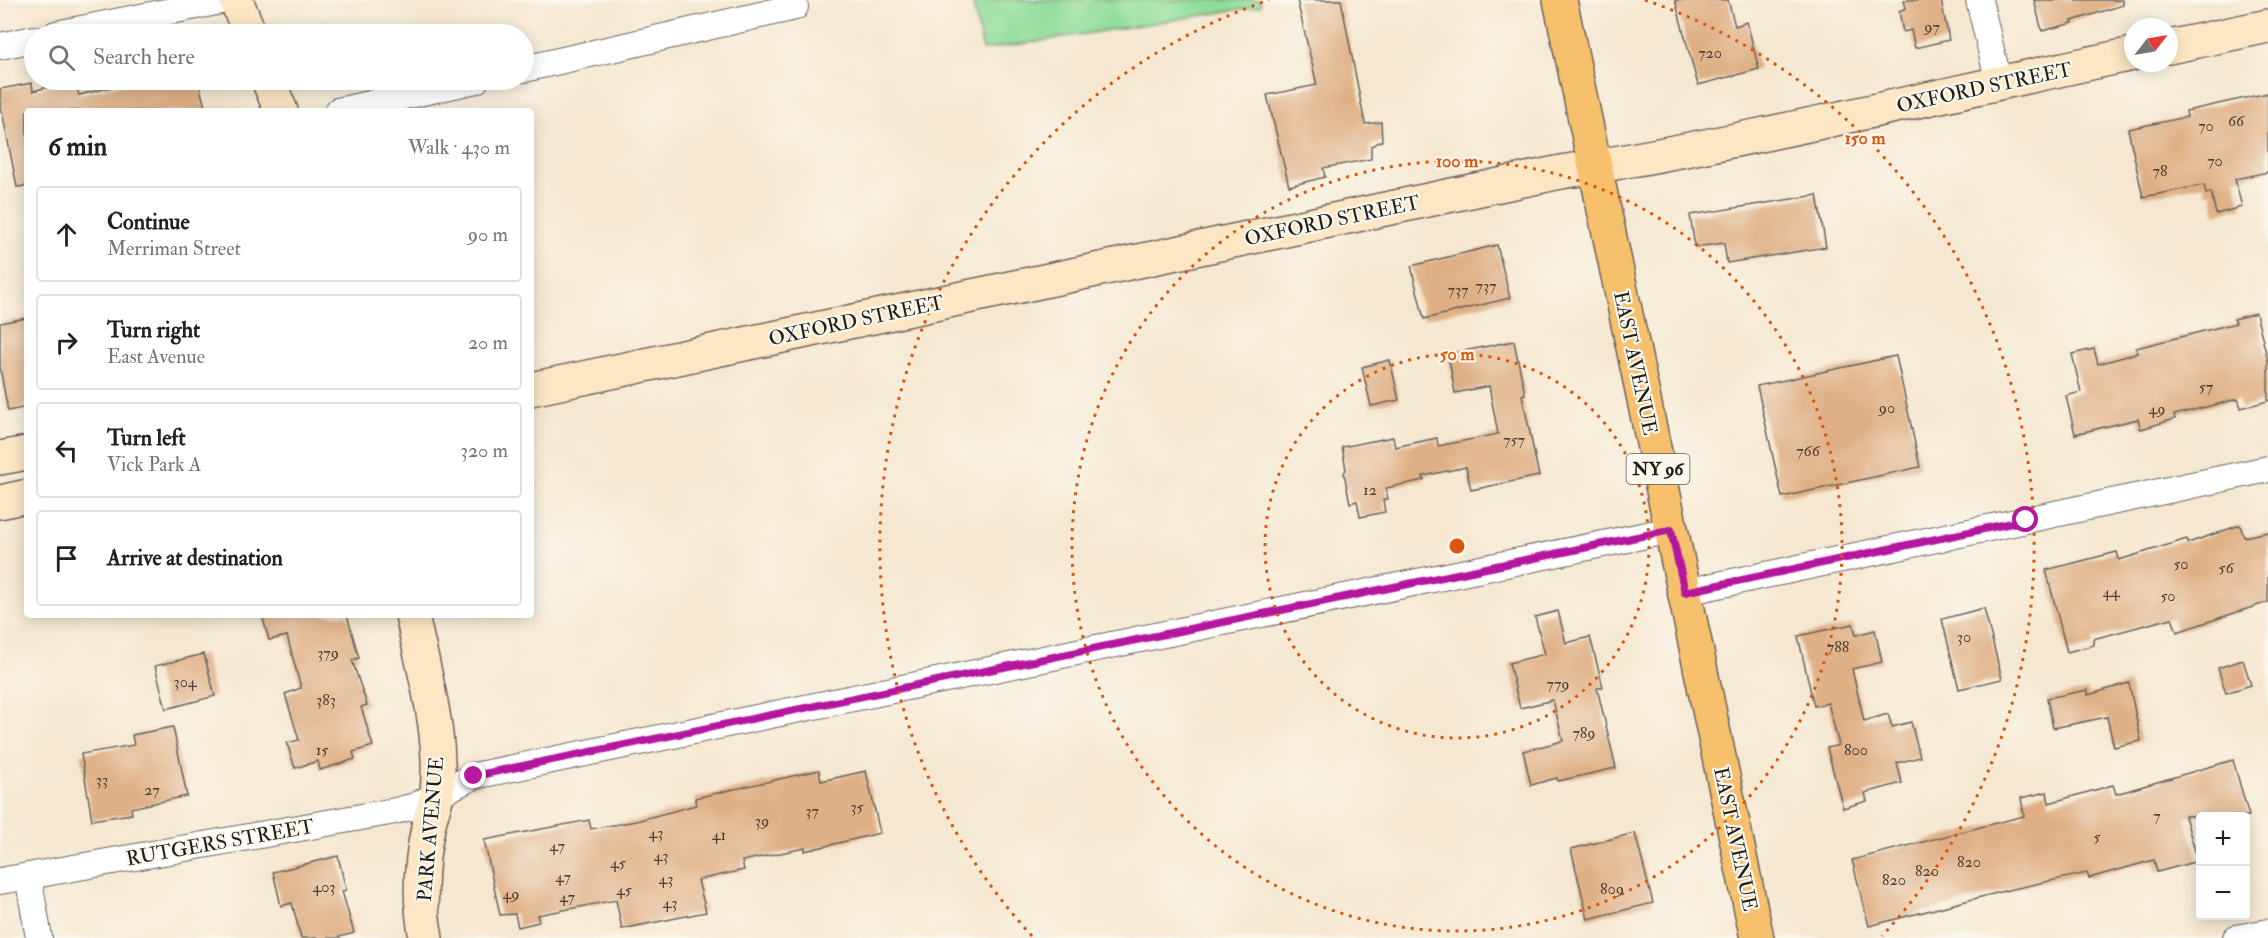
<!DOCTYPE html>
<html lang="en">
<head>
<meta charset="utf-8">
<style>
	:root { --surface:#fff; --page:#f2f2f2; --text:#202124; --muted:#757577; --line:#e0e0e0 }
	body { margin:0; font-family:"IM FELL Double Pica",serif; background:var(--page); color:var(--text) }
	.controls { position:absolute; right:18px; bottom:18px; display:grid; overflow:hidden; border-radius:6px; box-shadow:0 3px 15px #0003 }
	.controls button { width:54px; height:54px; display:grid; place-items:center; padding:0; border:0; border-bottom:2px solid var(--line); background:var(--surface); color:var(--text); font:30px sans-serif }
	.compass { position:absolute; left:2124px; top:18px; width:54px; height:54px; border-radius:50%; background:var(--surface); box-shadow:0 3px 15px #0003; rotate:59deg }
	.stop { position:absolute; width:18px; height:18px; margin:-14px; border:4px solid #b5179e; border-radius:50%; background:#fff }
	.stop.end { background:#b5179e; border-color:#fff; box-shadow:0 2px 6px #0008 }
	.list { margin:0; padding:0; list-style:none }
	h2 { display:flex; justify-content:space-between; align-items:center; height:78px; margin:0; padding:0 24px; font-size:26px }
	h2 small { font-size:20px; font-weight:400; color:var(--muted) }
	.list li { display:grid; grid-template-columns:39px 1fr auto; gap:18px; align-items:center; box-sizing:border-box; height:96px; margin:0 12px 12px; padding:0 12px; border:2px solid var(--line); border-radius:6px }
	.list b { display:block; font-size:22px; white-space:nowrap }
	.list p { margin:0; font-size:20px; white-space:nowrap; color:var(--muted) }
	.list em { font-size:20px; font-style:normal; color:var(--muted) }
	.icon { flex:none; width:33px; height:33px; fill:none; stroke:currentColor; stroke-width:2; stroke-linecap:round; stroke-linejoin:round }
	.map { position:relative; flex:none; width:2268px; height:938px; overflow:hidden }
	.search { position:absolute; background:var(--surface); box-shadow:0 3px 15px #0003; left:24px; top:24px; width:510px; height:66px; display:flex; align-items:center; gap:15px; box-sizing:border-box; padding:0 21px; border-radius:33px; color:var(--muted); font-size:22px }
	.panel { position:absolute; background:var(--surface); box-shadow:0 3px 15px #0003; left:24px; top:108px; width:510px; height:510px; border-radius:6px }
	.map>svg:first-child { display:block }
	.green { fill:#90dd9a; stroke:#567c5b; stroke-width:1.5 }
	.building { fill:#dfb086 }
	.lines { fill:none; stroke-linecap:round; stroke-linejoin:round }
	.street-casing { stroke:#68635b; stroke-width:28 }
	.secondary-casing { stroke:#68635b; stroke-width:36 }
	.primary-casing { stroke:#68635b; stroke-width:36 }
	.street { stroke:#fff; stroke-width:26 }
	.secondary { stroke:#fce6c4; stroke-width:33 }
	.primary { stroke:#f7c06c; stroke-width:33 }
	.route { stroke:#b5179e; stroke-width:8 }
	.ring { fill:none; stroke:#de560d; stroke-width:3; stroke-dasharray:3 6 }
	.labels { text-anchor:middle; stroke-width:4.5; stroke-linejoin:round; paint-order:stroke }
	.number-label { font-size:16px; fill:#4d4136 }
	.shield { fill:#fbf7ec; stroke:#5f5e5a; stroke-width:1.5 }
	.shield-label { font-size:18px; font-weight:bold; fill:#1c1c1c }
	.street-label { font-size:20px; fill:#1c1c1c; stroke:#fbf7ec }
	.centre { fill:#de560d; stroke:#fbf7ec; stroke-width:3 }
	.ring-label { font-size:18px; text-anchor:middle; font-weight:bold; fill:#de560d; stroke:#fbf7ec; stroke-width:4.5; stroke-linejoin:round; paint-order:stroke }
</style>
</head>
<body>
<div class="map">
<svg width="2268" height="938" viewBox="0 0 2268 938">
	<rect width="100%" height="100%" fill="#fbf7ec"/>
	<filter id="ink" filterUnits="userSpaceOnUse"><feTurbulence type="fractalNoise" baseFrequency=".0167" numOctaves="2"/><feDisplacementMap in="SourceGraphic" scale="12" xChannelSelector="R" yChannelSelector="G"/><feConvolveMatrix kernelMatrix="1 2 1 2 8 2 1 2 1" color-interpolation-filters="sRGB"/></filter>
	<filter id="wash" filterUnits="userSpaceOnUse"><feTurbulence type="fractalNoise" baseFrequency=".008" numOctaves="4" result="noise"/><feDisplacementMap in="SourceGraphic" scale="24" xChannelSelector="R" yChannelSelector="G"/><feGaussianBlur stdDeviation="1.35" result="paint"/><feColorMatrix in="noise" values="0 0 0 0 0 0 0 0 0 0 0 0 0 0 0 0 0 1.4 0 .05"/><feComposite in="paint" operator="in"/></filter>
	<g filter="url(#wash)">
		<rect width="100%" height="100%" fill="#f5e7d0"/>
		<polygon class="green" points="972,0 1260,0 1261,6 983,50"/>
		<g id="blocks">
			<g class="building">
				<polygon points="1297,0 1341,0 1365,124 1381,122 1382,141 1371,146 1371,159 1323,168 1325,177 1289,186 1267,95 1317,85"/>
				<polygon points="1675,0 1728,0 1735,26 1747,22 1759,69 1698,85"/>
				<polygon points="1904,0 1941,0 1949,40 1915,48 1911,30 1903,32 1899,11 1906,8"/>
				<polygon points="2034,0 2123,0 2123,5 2072,21 2073,23 2042,31"/>
				<polygon points="74,80 79,95 140,80 198,80 206,111 27,111 27,186 17,187 2,111 0,111 0,89 32,83 33,91"/>
				<polygon points="2268,93 2268,172 2235,179 2242,207 2216,214 2211,192 2206,194 2204,185 2143,197 2128,129 2187,117 2186,111"/>
				<polygon points="1817,195 1826,247 1727,263 1724,243 1695,247 1690,215"/>
				<polygon points="1497,245 1510,298 1424,319 1411,266"/>
				<polygon points="2256,313 2268,361 2268,401 2241,408 2238,399 2174,415 2175,419 2141,429 2138,419 2075,434 2066,396 2081,392 2072,354 2094,349 2098,364 2138,353 2136,348 2236,323 2234,319"/>
				<polygon points="27,318 27,407 8,411 0,368 0,323"/>
				<polygon points="1514,341 1525,394 1522,395 1539,476 1471,490 1466,467 1423,476 1424,480 1386,488 1388,499 1383,500 1385,512 1360,517 1357,501 1350,503 1344,473 1346,469 1342,447 1393,437 1395,447 1437,438 1438,446 1498,434 1489,386 1455,393 1448,354"/>
				<polygon points="1896,356 1920,467 1782,497 1757,386"/>
				<polygon points="1390,360 1399,400 1371,406 1362,367"/>
				<polygon points="2240,525 2244,537 2268,532 2268,602 2177,632 2172,618 2093,639 2094,645 2067,652 2046,570 2117,552 2119,560 2187,539 2188,543"/>
				<polygon points="1984,608 2002,679 1959,689 1942,619"/>
				<polygon points="1558,611 1566,643 1590,637 1603,687 1597,688 1616,768 1558,781 1557,778 1531,785 1523,751 1563,741 1553,700 1520,708 1509,663 1545,654 1535,617"/>
				<polygon points="262,615 347,615 359,658 352,660 367,705 361,707 373,746 353,752 355,759 320,770 318,761 295,768 287,743 299,740 285,694 301,688 287,636 269,640"/>
				<polygon points="1853,624 1856,635 1875,630 1882,662 1852,669 1864,721 1888,714 1892,727 1911,722 1920,757 1897,763 1902,783 1865,793 1867,801 1843,808 1827,748 1839,745 1828,703 1814,706 1798,636"/>
				<polygon points="204,654 215,696 166,709 155,666"/>
				<polygon points="2243,660 2251,685 2226,693 2218,668"/>
				<polygon points="2129,683 2141,741 2114,747 2107,717 2053,728 2047,698 2088,690 2088,695"/>
				<polygon points="173,727 187,796 131,808 132,814 92,820 81,754 134,745 132,735"/>
				<polygon points="2233,760 2249,816 2185,816 2198,861 2157,872 2154,860 2089,878 2087,873 2008,890 1869,926 1852,860 2024,816 2021,798 2047,792 2049,803 2113,785 2116,794"/>
				<polygon points="819,770 821,781 866,771 880,833 805,851 805,848 742,861 744,870 698,880 706,912 622,929 616,900 537,915 539,922 518,927 515,914 500,915 484,840 589,820 591,829 636,821 696,805 695,798"/>
				<polygon points="1635,833 1653,903 1588,919 1571,849"/>
				<polygon points="338,856 346,890 342,891 354,933 336,938 301,938 292,903 281,906 273,872"/>
			</g>
		</g>
	</g>
	<g filter="url(#ink)">
		<use href="#blocks" fill-opacity="0" stroke="#68635b" stroke-width="1.5"/>
		<g class="lines">
			<g class="street-casing">
				<g id="street">
					<polyline points="1979,0 1999,83"/>
					<polyline points="56,34 226,0"/>
					<polyline points="0,46 34,39"/>
					<polyline points="524,69 795,7"/>
					<polyline points="338,111 476,80"/>
					<polyline points="1685,592 2268,469"/>
					<polyline points="28,876 39,938"/>
					<polyline points="0,881 395,811 415,806 474,776 1671,530"/>
					<polyline points="2236,938 2268,932"/>
				</g>
			</g>
			<g class="secondary-casing">
				<g id="secondary">
					<polyline points="236,0 250,34"/>
					<polyline points="2169,47 2268,26"/>
					<polyline points="268,80 281,111"/>
					<path d="M531,389l1030,-217c193,-31 382,-78 572,-118"/>
					<polyline points="0,458 27,453"/>
					<polyline points="0,502 27,496"/>
					<path d="M412,615c12,58 31,118 25,177 -1,13 -7,24 -9,36 -8,36 -9,74 -2,110"/>
				</g>
			</g>
			<g class="primary-casing">
				<polyline id="primary" points="1560,0 1757,938"/>
			</g>
			<use href="#street" class="street"/>
			<use href="#secondary" class="secondary"/>
			<use href="#primary" class="primary"/>
		</g>
	</g>
	<g class="lines" filter="url(#ink)">
		<polyline class="route" points="474,776 1671,530 1685,592 2026,520"/>
	</g>
	<g class="ring">
		<circle cx="1457" cy="546" r="192"/>
		<circle cx="1457" cy="546" r="385"/>
		<path d="M1032 936A577 577 0 0 1 1269 0M1645 0A577 577 0 0 1 1882 936"/>
	</g>
	<g class="labels">
		<g class="number-label">
			<text x="1932" y="32">97</text>
			<text x="1710" y="58">720</text>
			<text x="2236" y="126">66</text>
			<text x="2206" y="131">70</text>
			<text x="2215" y="166">70</text>
			<text x="2160" y="176">78</text>
			<text x="1486" y="291">737</text>
			<text x="1458" y="295">737</text>
			<text x="2206" y="392">57</text>
			<text x="1887" y="413">90</text>
			<text x="2157" y="414">49</text>
			<text x="1514" y="445">757</text>
			<text x="1808" y="456">766</text>
			<text x="1370" y="495">12</text>
			<text x="2181" y="569">50</text>
			<text x="2226" y="573">56</text>
			<text x="2111" y="597">44</text>
			<text x="2168" y="601">50</text>
			<text x="1964" y="642">30</text>
			<text x="1838" y="652">788</text>
			<text x="328" y="658">379</text>
			<text x="185" y="687">304</text>
			<text x="1558" y="689">779</text>
			<text x="326" y="705">383</text>
			<text x="1584" y="738">789</text>
			<text x="322" y="755">15</text>
			<text x="1856" y="755">800</text>
			<text x="102" y="785">33</text>
			<text x="152" y="795">27</text>
			<text x="857" y="812">35</text>
			<text x="812" y="816">37</text>
			<text x="2157" y="821">7</text>
			<text x="762" y="826">39</text>
			<text x="656" y="838">43</text>
			<text x="719" y="840">41</text>
			<text x="2097" y="842">5</text>
			<text x="557" y="851">47</text>
			<text x="661" y="861">43</text>
			<text x="1969" y="867">820</text>
			<text x="618" y="868">45</text>
			<text x="1927" y="876">820</text>
			<text x="563" y="882">47</text>
			<text x="666" y="884">43</text>
			<text x="1894" y="885">820</text>
			<text x="324" y="892">403</text>
			<text x="1612" y="894">809</text>
			<text x="624" y="895">45</text>
			<text x="511" y="899">49</text>
			<text x="567" y="902">47</text>
			<text x="670" y="908">43</text>
		</g>
		<rect class="shield" x="1626.5" y="454" width="63" height="30" rx="4.5"/>
		<g class="shield-label">
			<text x="1658" y="475">NY 96</text>
		</g>
		<g class="street-label">
			<text transform="translate(1984 87) rotate(-12)" y="7">OXFORD STREET</text>
			<text transform="translate(1332 220) rotate(-12)" y="7">OXFORD STREET</text>
			<text transform="translate(856 320) rotate(-12)" y="7">OXFORD STREET</text>
			<text transform="translate(1636 363) rotate(78)" y="7">EAST AVENUE</text>
			<text transform="translate(430 829) rotate(-85)" y="7">PARK AVENUE</text>
			<text transform="translate(1736 839) rotate(78)" y="7">EAST AVENUE</text>
			<text transform="translate(220 842) rotate(-10)" y="7">RUTGERS STREET</text>
		</g>
	</g>
	<circle cx="1457" cy="546" r="9" class="centre"/>
	<g class="ring-label">
		<text x="1865" y="144">150 m</text>
		<text x="1457" y="167">100 m</text>
		<text x="1457" y="360">50 m</text>
	</g>
</svg>
<div class="controls">
<button>+</button>
<button>−</button>
</div>
<svg class="compass" viewBox="-18 -18 36 36"><path d="M0-13l5 13h-10z" fill="#e53935"/><path d="M0 13l5-13h-10z" fill="#757577"/></svg>
<div class="stop" style="left:2026px;top:520px"></div>
<div class="stop end" style="left:474px;top:776px"></div>
<div class="search"><svg class="icon" aria-label="search" viewBox="0 0 24 24"><circle cx="10" cy="10" r="6"/><path d="M15 15l6 6"/></svg>Search here</div>
<section class="panel">
<h2>6 min<small>Walk · 430 m</small></h2>
<ul class="list">
<li><svg class="icon" aria-label="ahead" viewBox="0 0 24 24"><path d="M12 20V5M6 11l6-6 6 6"/></svg><div><b>Continue</b><p>Merriman Street</p></div><em>90 m</em></li>
<li><svg class="icon" aria-label="right" viewBox="0 0 24 24"><path d="M7 20v-9h11M14 6l5 5-5 5"/></svg><div><b>Turn right</b><p>East Avenue</p></div><em>20 m</em></li>
<li><svg class="icon" aria-label="left" viewBox="0 0 24 24"><path d="M17 20v-9H6M10 6l-5 5 5 5"/></svg><div><b>Turn left</b><p>Vick Park A</p></div><em>320 m</em></li>
<li><svg class="icon" aria-label="arrive" viewBox="0 0 24 24"><path d="M6 21V4h12l-3 4 3 4H6"/></svg><div><b>Arrive at destination</b></div></li>
</ul>
</section>
</div>
</body>
</html>
